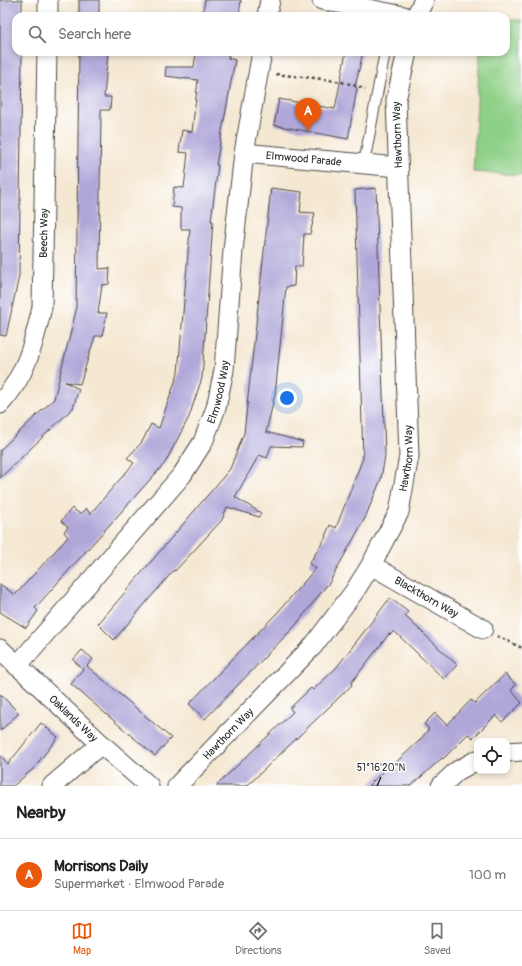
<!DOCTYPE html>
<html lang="en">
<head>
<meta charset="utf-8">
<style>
	:root { --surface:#fff; --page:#f6f6f6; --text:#222; --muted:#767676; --line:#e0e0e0; --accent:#ea580c }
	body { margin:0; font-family:Pangolin,sans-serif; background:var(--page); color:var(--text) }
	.controls { position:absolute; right:12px; bottom:12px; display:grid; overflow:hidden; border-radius:8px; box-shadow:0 2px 6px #0003 }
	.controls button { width:36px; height:36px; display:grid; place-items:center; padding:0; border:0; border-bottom:1px solid var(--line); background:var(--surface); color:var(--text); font:20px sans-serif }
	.you { position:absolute; left:287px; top:398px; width:14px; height:14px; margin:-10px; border:3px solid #fff; border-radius:50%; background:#1a73e8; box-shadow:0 0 0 6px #1a73e833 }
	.badge { display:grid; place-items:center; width:26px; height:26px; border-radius:50%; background:var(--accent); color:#fff; font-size:13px; font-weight:700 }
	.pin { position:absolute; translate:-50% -33px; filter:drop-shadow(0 1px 2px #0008) }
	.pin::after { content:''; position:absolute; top:21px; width:14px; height:12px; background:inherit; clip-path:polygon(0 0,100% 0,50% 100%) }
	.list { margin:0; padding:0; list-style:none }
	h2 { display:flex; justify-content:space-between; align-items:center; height:52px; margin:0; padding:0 16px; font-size:17px }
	h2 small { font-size:13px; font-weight:400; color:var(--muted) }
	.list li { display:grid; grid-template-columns:26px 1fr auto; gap:12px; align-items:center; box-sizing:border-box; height:72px; padding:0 16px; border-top:1px solid var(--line) }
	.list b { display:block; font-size:15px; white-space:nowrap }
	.list p { margin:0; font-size:13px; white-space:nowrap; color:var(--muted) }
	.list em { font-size:13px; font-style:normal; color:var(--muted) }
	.icon { flex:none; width:22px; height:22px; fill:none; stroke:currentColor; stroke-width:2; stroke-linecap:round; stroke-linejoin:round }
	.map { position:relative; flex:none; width:522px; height:786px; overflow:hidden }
	.search { position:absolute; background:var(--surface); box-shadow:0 2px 6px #0003; left:12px; right:12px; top:12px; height:44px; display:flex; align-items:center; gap:10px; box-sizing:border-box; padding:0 14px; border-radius:12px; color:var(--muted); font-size:15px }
	.sheet { height:124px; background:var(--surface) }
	nav { display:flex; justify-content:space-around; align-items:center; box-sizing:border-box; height:56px; border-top:1px solid var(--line); background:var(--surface); font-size:11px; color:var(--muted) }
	nav a { display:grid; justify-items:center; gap:2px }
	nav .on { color:var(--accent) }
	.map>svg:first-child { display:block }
	.green { fill:#8fd088; stroke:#5d7e5a }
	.building { fill:#b0a7d9 }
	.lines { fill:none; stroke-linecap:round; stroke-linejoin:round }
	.lane-casing { stroke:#494744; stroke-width:12 }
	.street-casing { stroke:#494744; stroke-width:21 }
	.path { stroke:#494744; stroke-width:2.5; stroke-dasharray:3 3; stroke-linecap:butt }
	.lane { stroke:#fff; stroke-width:10 }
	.street { stroke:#fff; stroke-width:19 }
	.ticks { fill:none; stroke:#2b2b2b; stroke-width:1.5 }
	.labels { text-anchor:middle; stroke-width:3; stroke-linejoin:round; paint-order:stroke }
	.street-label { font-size:11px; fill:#2b2b2b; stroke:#fff }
	.ticks-label { font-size:10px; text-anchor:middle; fill:#2b2b2b; stroke:#fff; stroke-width:3; stroke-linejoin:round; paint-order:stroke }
</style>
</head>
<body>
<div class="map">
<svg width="522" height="786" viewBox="0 0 522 786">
	<rect width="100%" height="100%" fill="#fff"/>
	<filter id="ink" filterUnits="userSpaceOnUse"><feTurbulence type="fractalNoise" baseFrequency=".025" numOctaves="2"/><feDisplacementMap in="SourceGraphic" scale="8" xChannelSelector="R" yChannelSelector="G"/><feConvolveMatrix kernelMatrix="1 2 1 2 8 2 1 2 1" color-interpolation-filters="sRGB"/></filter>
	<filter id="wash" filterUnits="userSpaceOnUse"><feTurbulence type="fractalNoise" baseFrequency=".012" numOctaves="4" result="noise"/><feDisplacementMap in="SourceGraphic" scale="16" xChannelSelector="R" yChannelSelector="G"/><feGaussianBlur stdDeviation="0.9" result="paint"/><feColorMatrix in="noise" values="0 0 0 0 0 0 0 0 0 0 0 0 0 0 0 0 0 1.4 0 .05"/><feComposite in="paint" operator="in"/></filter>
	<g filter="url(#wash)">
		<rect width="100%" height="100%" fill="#f5e8d3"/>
		<polygon class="green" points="506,19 522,20 522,175 473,172 480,52 506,52"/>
		<g id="blocks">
			<g class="building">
				<polygon points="0,0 22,0 22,16 16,16 16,52 22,52 19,276 6,336 0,335"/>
				<rect x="79" y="0" width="20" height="16"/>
				<polygon points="205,0 241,0 239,16 202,16"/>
				<polygon points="79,52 108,52 104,97 111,97 110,110 101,110 99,269 110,268 109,284 102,285 98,313 107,313 102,336 95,336 80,384 65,382 79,389 73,408 0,478 0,450 54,399 76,311"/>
				<polygon points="196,52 229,52 228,58 235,60 216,165 218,165 211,221 213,221 202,378 189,417 165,463 35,608 38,611 26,628 0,612 0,584 15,595 68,537 64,532 68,527 61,521 72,508 80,514 86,508 90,514 134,463 127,458 142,442 151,424 159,428 178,373 190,229 181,229 181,208 172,207 174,187 184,188 188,153 179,152 182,130 192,132 198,80 165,76 166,67 194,67"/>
				<polygon points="346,52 363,52 355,87 357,88 348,139 274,125 279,99 335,109"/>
				<polygon points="271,188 302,192 300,212 315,213 310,234 304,234 302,267 295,266 294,286 286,287 275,395 266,432 303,442 302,447 271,446 267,458 259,455 235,497 261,513 259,517 227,507 222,520 175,571 174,570 114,640 98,624 230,469 244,433"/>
				<polygon points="376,188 384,424 385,456 381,479 365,518 328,585 327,585 295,626 205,719 189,704 278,612 316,568 309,564 326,537 325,536 330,525 336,528 363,458 355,190"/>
				<polygon points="390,598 408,612 405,616 457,665 444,679 394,631 390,635 389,634 351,683 352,685 247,786 216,786 293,712 290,708 311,688 313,690 336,668"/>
				<polygon points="82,650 93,659 87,666 171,738 155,756 71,684 83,669 73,660"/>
				<polygon points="505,674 516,685 511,690 522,703 502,722 496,715 473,738 468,734 443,759 442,758 411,786 368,786 388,766 390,768 419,741 429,729 424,724 435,713 447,725 471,700 475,703"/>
				<polygon points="0,694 19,713 0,731"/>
				<polygon points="41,723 58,737 33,769 13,786 0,786 0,755 8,764"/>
			</g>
		</g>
	</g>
	<g filter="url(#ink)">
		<use href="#blocks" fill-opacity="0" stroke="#494744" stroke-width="1"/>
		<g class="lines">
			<g class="lane-casing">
				<polyline id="lane" points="364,163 385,52"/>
			</g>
			<g class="street-casing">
				<g id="street">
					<polyline points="322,0 404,16"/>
					<polyline points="48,16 48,0"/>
					<polyline points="267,16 270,0"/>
					<polyline points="416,16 424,0"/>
					<path id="s1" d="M244,153l154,14"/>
					<path id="s2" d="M0,404c26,-28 34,-61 42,-97l5,-255"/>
					<path id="s3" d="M371,565l112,64"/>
					<path id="s4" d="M0,649l101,95 48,42"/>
					<path id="s5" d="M17,666l165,-191 21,-33 13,-34 8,-38 9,-120 11,-97 18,-101"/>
					<polyline points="507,752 522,751"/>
					<polyline points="52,786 101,744"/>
					<path id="s6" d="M177,786l136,-140 41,-54 17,-27 28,-53 10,-56 -13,-356 11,-48"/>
					<polyline points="441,786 457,771 477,760"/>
				</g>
			</g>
			<g class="path">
				<path d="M276,74c29,4 62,4 89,15"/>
				<polyline points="497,636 522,648"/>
			</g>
			<use href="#lane" class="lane"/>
			<use href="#street" class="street"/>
		</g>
	</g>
	<path class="ticks" d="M377,786l4,-9"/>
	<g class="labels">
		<g class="street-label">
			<text transform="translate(397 135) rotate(-92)" y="4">Hawthorn Way</text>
			<text dy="4" stroke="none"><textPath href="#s1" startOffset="60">Elmwood Parade</textPath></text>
			<text dy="4" stroke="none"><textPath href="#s2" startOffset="181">Beech Way</textPath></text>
			<text dy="4" stroke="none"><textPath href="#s5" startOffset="344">Elmwood Way</textPath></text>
			<text dy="4" stroke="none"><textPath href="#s6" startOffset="409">Hawthorn Way</textPath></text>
			<text dy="4" stroke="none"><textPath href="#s3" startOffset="64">Blackthorn Way</textPath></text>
			<text dy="4" stroke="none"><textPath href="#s4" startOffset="101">Oaklands Way</textPath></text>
			<text dy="4" stroke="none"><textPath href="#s6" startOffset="73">Hawthorn Way</textPath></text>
		</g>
	</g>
	<g class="ticks-label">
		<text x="381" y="771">51°16'20"N</text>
	</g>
</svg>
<div class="controls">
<button><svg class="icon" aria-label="locate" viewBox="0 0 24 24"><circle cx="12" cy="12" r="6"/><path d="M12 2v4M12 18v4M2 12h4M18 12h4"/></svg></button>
</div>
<div class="you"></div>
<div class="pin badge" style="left:308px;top:131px">A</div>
<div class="search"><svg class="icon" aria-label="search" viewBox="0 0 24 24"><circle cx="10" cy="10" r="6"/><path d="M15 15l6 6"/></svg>Search here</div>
</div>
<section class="sheet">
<h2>Nearby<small></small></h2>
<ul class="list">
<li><span class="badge">A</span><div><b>Morrisons Daily</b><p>Supermarket · Elmwood Parade</p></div><em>100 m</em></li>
</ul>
</section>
<nav>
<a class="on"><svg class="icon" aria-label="map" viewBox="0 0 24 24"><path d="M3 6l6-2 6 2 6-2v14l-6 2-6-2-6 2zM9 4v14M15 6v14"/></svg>Map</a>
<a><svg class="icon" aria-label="directions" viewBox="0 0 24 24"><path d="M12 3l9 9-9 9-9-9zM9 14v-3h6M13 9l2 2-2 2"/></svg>Directions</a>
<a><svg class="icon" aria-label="saved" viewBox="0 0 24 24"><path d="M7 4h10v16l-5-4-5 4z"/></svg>Saved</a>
</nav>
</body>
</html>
